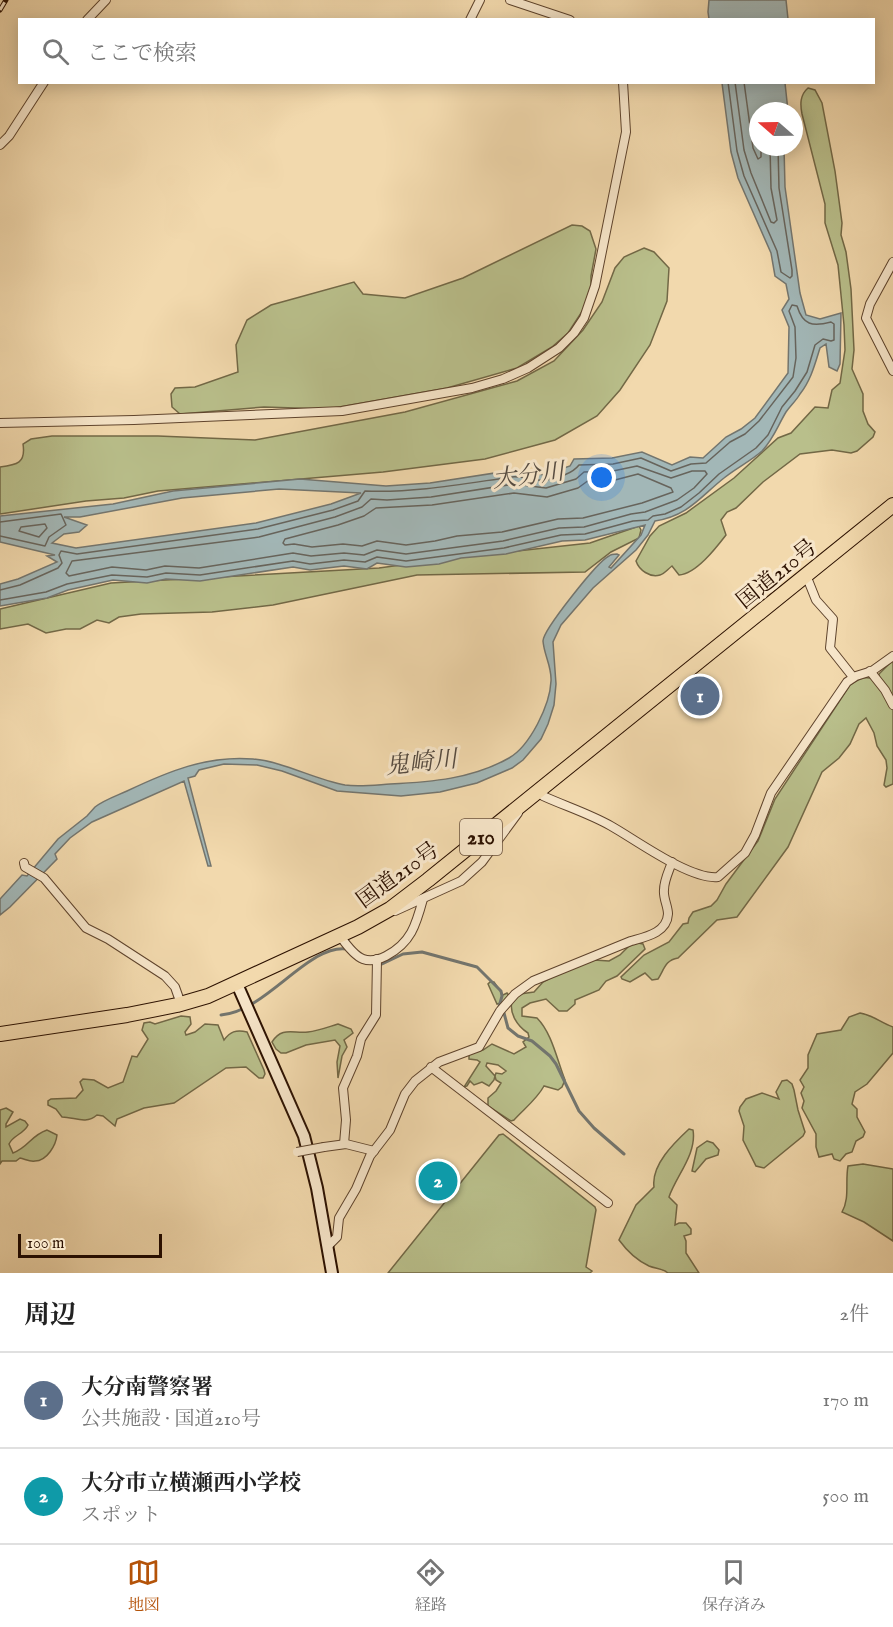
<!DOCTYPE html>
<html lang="ja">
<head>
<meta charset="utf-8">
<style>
	:root { --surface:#fff; --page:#f2f2f2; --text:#222; --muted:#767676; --line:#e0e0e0; --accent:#b45309 }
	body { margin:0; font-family:"IM FELL English","Noto Serif JP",serif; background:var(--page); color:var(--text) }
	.compass { position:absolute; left:749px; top:102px; width:54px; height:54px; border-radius:50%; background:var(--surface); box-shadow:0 3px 15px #0003; rotate:290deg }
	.scale { position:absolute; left:18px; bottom:15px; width:144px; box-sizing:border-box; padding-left:6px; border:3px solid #2c1101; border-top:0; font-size:16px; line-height:21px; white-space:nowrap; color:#2c1101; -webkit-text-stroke:4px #f7e6ca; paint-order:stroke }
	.you { position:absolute; left:602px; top:478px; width:21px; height:21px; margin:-15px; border:4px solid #fff; border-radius:50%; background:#1a73e8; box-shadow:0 0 0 9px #1a73e833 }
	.badge { display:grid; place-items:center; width:39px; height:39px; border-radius:50%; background:var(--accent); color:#fff; font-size:20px; font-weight:700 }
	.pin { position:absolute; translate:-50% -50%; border:3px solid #fff; box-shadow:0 2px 6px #0006 }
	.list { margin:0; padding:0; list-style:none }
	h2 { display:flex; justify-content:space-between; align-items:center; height:78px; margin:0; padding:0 24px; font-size:26px }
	h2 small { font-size:20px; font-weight:400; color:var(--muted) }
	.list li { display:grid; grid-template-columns:39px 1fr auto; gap:18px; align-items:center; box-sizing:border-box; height:96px; padding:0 24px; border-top:2px solid var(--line) }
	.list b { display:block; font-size:22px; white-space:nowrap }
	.list p { margin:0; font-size:20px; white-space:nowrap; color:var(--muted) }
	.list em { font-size:20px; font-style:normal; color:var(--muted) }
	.icon { flex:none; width:33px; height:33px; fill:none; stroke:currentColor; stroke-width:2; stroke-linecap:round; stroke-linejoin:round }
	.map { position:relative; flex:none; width:893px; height:1273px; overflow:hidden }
	.search { position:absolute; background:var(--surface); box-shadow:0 3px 15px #0003; left:18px; right:18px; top:18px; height:66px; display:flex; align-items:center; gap:15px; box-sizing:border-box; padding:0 21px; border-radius:0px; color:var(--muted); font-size:22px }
	.sheet { height:270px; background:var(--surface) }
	nav { display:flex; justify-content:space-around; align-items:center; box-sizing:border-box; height:84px; border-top:2px solid var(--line); background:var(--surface); font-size:16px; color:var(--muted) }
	nav a { display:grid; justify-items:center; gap:3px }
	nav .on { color:var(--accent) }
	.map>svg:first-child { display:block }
	.green { fill:#b9bf8b; stroke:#726846; stroke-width:1.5; fill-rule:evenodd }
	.water { fill:#a2b7b7; stroke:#73756e; stroke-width:1.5; fill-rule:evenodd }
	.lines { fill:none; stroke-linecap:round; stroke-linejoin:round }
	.shore { stroke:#67645c; stroke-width:1.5 }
	.stream { stroke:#73756e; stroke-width:3 }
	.street-casing { stroke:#5e432c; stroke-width:10 }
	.secondary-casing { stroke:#2c1101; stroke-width:14 }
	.highway-casing { stroke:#2c1101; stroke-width:16 }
	.street { stroke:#f7e6ca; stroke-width:8 }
	.secondary { stroke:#f7e6ca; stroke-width:10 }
	.highway { stroke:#f2d9ad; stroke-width:14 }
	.rail-casing { stroke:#2c1101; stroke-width:5 }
	.rail { stroke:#f7e6ca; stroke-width:3; stroke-dasharray:9; stroke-linecap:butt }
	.street-bridge-casing { stroke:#5e432c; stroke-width:10; stroke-linecap:butt }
	.street-bridge { stroke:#f7e6ca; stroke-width:8 }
	.labels { text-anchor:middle; stroke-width:6; stroke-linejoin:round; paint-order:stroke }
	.shield { fill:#f7e6ca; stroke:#69513d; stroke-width:1.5 }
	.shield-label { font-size:21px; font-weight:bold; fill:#2c1101 }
	.street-label { font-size:22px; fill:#2c1101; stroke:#f7e6ca }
	.water-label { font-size:24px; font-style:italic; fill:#554b41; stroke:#f7e6ca }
</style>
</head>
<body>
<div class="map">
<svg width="893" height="1273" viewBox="0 0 893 1273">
	<rect width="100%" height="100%" fill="#f2d9ad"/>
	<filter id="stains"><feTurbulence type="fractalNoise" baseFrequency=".00333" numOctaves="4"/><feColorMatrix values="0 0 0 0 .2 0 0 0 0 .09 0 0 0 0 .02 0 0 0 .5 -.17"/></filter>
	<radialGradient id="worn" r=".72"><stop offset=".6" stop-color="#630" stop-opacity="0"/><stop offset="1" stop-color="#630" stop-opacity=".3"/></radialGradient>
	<g class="green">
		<path d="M808,88l7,2 7,13 13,68 7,52 -1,12 5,17 5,37 3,61 -2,19 11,25v17l5,13 7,8 -2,5 -16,14 -6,2 -19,-3 -32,4 -37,28 -27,26 -9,4 -6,8 5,15c-10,13 -30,39 -47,40l-7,-9c-4,3 -8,8 -12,9 -10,3 -21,-5 -24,-14l14,-25 9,-10 27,-13 48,-35 44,-40 13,-5 24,-26 13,1 4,-18 8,-7 5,-33 -1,-25 -6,-60 -13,-42v-19l-23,-90c-2,-10 -2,-19 6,-26z"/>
		<polygon points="572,225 582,226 590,231 596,249 591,276 591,289 585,307 568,333 552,347 517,368 447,388 328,409 264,407 180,414 172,407 171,394 175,388 195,387 238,372 236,345 247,320 271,305 354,282 363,294 405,298 463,278"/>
		<path d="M644,248l10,4 15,16 -2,33 -17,44 -30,45 -23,26 -42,24 -70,19 -102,13 -225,19 -34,7 -38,3 -86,13v-47c17,-2 26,-4 23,-23l8,-5 21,-3h106l97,4 150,-28 112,-31 37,-20 29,-31 19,-28 13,-34 9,-11z"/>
		<polygon points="639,526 641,530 639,538 611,552 585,572 417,575 273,605 212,612 141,614 119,617 109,623 97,620 80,629 66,629 46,633 28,624 0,629 0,609 111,583 379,568 452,558 590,543"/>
		<path d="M893,660v124l-7,3 -2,-2 3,-17 -1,-8 -9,-14 -3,-13 -8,-15 -7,6 -9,20 -11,14 -17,14 -34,75 -51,70 -20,3 -39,38c-13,2 -14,12 -20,21l-6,1 -7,-7 -15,9 -8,-3 -1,-2 23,-22 25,-13 14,-18 5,-1 1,-5 4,-6 18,-6 6,-6 9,-16 32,-43 17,-42 75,-114c11,-8 18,-10 30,-3l-1,-8z"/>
		<path d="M638,943l5,1 2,5 -28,27 -11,5 -7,9 -24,10v4l-8,7h-8l-13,-12 -16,4 -8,5v8l15,2c15,15 20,42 28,62l-3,7 -4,3 -14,-4c-7,13 -20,23 -30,34l-3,1 -23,-15v-8l8,-7 5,-8 -5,-3 -1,-4 -1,4 -5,6 -7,-4 -8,3 -4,-4 -3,5 -3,1 16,-25 -3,-2 -8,-1v-5l14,-4 9,-6 22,10 12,-7 -3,-5 6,-5 -1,-4c-11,-7 -19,-20 -16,-32l8,-7 14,-2 9,-10 13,-7 38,-15 15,1 11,-6 9,-9zM487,1063l11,2 8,6 -4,3 -6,-1 -1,3 -9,-10z"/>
		<polygon points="490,982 494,982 503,995 507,993 510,997 505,1002 497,1004 488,984"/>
		<path d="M860,1013c13,2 21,10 33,14v26l-26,31 -12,8 -3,12 5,5v8l8,15 -2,5 -7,4 -4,11 -6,2 -6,7 -6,-2 -2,-5 -13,3 -3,-10v-13l-14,-26 2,-7 -3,-8 3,-6 -4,-7 8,-12v-13l9,-21 24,-4 8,-13z"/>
		<path d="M181,1016l9,1 1,7 -6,8 1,3 9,-3 10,-8 13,1 6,15c6,-8 12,-11 23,-8l17,38 1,4 -2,4h-4l-13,-11 -20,1 -52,35 -30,5 -27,11 -2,7 -12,-10 -6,-1c-12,10 -22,2 -35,2l-6,-8 -8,-4v-4l3,-2 25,-1 7,-8 -3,-8 3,-3 11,1 14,8 15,-6 9,-26 5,1 11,-18 -6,-9 2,-7 6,-1 5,2z"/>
		<path d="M338,1024l13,5 2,4 -9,7 3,7 -5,9 -4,22 -1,-16 3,-16 -5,-6 -29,5 -20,8h-5l-5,-4 -4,-7c10,-16 22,-8 36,-10 10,-1 20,-5 30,-8z"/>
		<polygon points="787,1080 792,1084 794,1090 798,1110 805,1132 803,1136 764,1168 756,1166 743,1140 744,1126 739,1111 740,1107 746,1099 762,1093 779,1099 776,1092 782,1081"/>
		<path d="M6,1108l7,4 -7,12v3l14,-8 5,2 3,4c-4,9 -15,10 -19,19l4,9c16,-6 17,-17 34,-23l10,5c-1,10 -10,26 -22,26 -5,1 -10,-2 -15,-3l-4,3h-14l-2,3v-54z"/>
		<path d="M689,1129l4,1c4,24 -17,46 -24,67l8,8 -2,20 4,-2h7l5,6v5l-7,2 2,5v12l13,20h-31c-6,-5 -12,-4 -19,-7 -13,-6 -22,-15 -30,-26l17,-35 18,-18c-3,-22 20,-44 35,-58z"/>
		<polygon points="503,1134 595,1207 596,1210 586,1267 592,1271 590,1273 388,1273 499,1135"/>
		<polygon points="707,1141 713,1143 719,1150 718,1155 706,1159 695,1172 692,1171 697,1148"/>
		<path d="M863,1164l30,5v72l-29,-19 -22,-10c8,-14 3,-30 6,-46z"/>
	</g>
	<g class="water">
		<polygon points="709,0 786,0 788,19 709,19 708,12"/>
		<path d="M722,83h63l3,28h-30v36h26l1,40 15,106 6,22 14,4 21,-6 -1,51 -3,7 -8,-4 -3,-23 -6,4c-5,16 -9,32 -20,46 -4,7 -10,12 -14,18 -9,15 -12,26 -24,39 -11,10 -26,17 -38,27 -24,19 -36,38 -69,43l-7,14 -12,15 -43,38 -32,37 -8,17 3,42 -2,21 -6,19 -7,15 -18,21 -11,8 -35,15 -37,9 -39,4 -64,-5 -55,-20 -25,-6 -33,-1 -25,6 -4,6 -7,2 23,88h-3l-24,-85 -92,41 -22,16 -15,16 2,5 -47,48 -10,8v-16l22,-24 5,1 31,-37 29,-23 8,-9c9,-7 21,-11 32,-16 40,-19 80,-36 126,-32 32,3 60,20 92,26 14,2 30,0 45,-1 41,-2 82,-5 119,-26 21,-12 41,-53 42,-77 1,-14 -7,-26 -8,-40 0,-11 55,-80 66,-85 2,-2 5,-2 8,-2l2,1 -10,12 2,1 30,-33 4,-10 -60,15 -23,1 -56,13 -45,4 -22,6 -33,3 -29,-4 -10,6 -23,-3 -34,4 -17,-3 -93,14 -34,-2 -19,4 -34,-3 -45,10 -21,8 -47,8v-22l18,-5 39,-17 -10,-6 8,-1 -55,-13v-26l113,-12 60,-13 127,-12 86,7 44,-3 84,-13 30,5 26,-9 4,-7 38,-1 30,-6 30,13 18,-8 13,1 23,-21 15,-8 14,-11 33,-45 1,-46 -7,-17 7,-11 -3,-15 -11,-8 -4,-23 -33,-75 -7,-26zM279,489l82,4 -30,11 -75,19 -180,25 -24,-5 12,-9 15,-2 8,-7 -23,-8h16l102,-19z"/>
	</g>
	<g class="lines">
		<g class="shore">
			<polyline points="728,82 737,151 744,176 777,251 781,272 790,278 792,276 792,270 779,188 778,147"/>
			<polyline points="735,82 744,150 751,173 771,222 774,223 777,220 771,188 770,147"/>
			<polyline points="744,82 753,148 758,159 761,157 761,147"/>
			<polygon points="637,466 671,478 692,471 705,471 707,474 694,488 677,500 645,512 631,514 584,527 559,528 503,541 406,554 377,550 364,555 344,553 311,556 293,553 199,568 165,566 146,570 112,567 69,576 66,573 72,561 259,537 335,517 362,507 371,499 387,500 431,497 514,484 546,488 576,479 584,472 613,471"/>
			<polygon points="638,474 671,488 673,492 642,503 583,518 558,519 502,532 457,536 435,541 406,545 377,541 362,546 343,544 312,547 294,544 285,545 283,543 285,539 338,525 364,516 376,508 432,505 514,493 547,497 578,488 589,480 615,480"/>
			<polyline points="0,522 61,514 66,525 49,537 45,546 0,536"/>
			<polygon points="45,524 47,528 39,537 19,531 21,527"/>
			<path d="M0,590l20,-5 38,-17 4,-5 -3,-8 2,-4 16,3 181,-25 75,-19 25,-9 7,-10c50,2 97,-7 146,-14 12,-2 24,5 36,3 12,-3 25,-6 32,-15l34,-1 28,-6 30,13 20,-7 15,-1 24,-21 15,-8 14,-13 34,-44 3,-19 -1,-31 -6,-16 3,-6 5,1c6,19 15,21 34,16l3,2v16l-3,1 -8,-2 -8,6 -8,27 -12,19 -13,16 -14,28 -12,13 -37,26 -20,19 -18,14 -16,7 -12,2 -5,4 -15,1 -48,13 -24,1 -57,13 -98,13 -29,-4 -12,5 -21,-2 -34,4 -17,-3 -93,14 -34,-2 -19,4 -35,-2 -45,9 -21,8 -46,8"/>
		</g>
		<g class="stream">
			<polyline points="367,963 382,964 403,954 422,952 477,967 501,991 502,996 499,1007 504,1013 508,1028 518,1036 532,1041 550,1056 556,1064 579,1111 594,1128 624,1154"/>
			<path d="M221,1015c45,-3 88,-72 126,-66"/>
		</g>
		<g class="street-casing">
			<g id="street">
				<polyline points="510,0 570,20"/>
				<polyline points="87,20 106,0"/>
				<polyline points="470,20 480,0"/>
				<polyline points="0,145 9,136 44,82"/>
				<polyline points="893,262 870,304 866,318 893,371"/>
				<polyline points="0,423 134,420 342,411 472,388 503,379 528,368 559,348 574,333 584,318 595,286 626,132 623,82"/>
				<polyline points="806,575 816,600 833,619 830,648 853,677"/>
				<polyline points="870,671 885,690 893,705"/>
				<path d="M538,791l5,5c22,10 47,18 68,30 25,14 79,54 107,51l27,-24 10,-18 16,-42 76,-111 9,-6 16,-5 21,-15"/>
				<polyline points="24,863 25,867 44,878 86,928 108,939 165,976 175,987 181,1004"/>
				<polyline points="395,911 461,881 482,862 518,813"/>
				<path d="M340,936c5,7 15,20 23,23 8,3 17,0 23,-3 25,-13 30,-31 37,-57"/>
				<polyline points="431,1067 608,1203"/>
				<polyline points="344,1144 346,1120 343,1088 357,1056 361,1039 376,1015 377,959"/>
				<polyline points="324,1147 346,1144 374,1151"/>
				<path d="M328,1246l9,-9 2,-19 17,-29 14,-33 20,-26 15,-36 10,-13 24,-19 40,-15 21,-36 15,-17 18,-13 98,-40c14,-4 36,-8 37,-27 0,-8 -5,-16 -4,-24 0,-10 5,-19 8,-28"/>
			</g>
		</g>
		<g class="secondary-casing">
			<polyline id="secondary" points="237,984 304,1136 317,1188 332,1273"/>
		</g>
		<g class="highway-casing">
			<polyline id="highway" points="0,1034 127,1015 177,1005 208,996 358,927 390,909 428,880 893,505"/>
		</g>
		<use href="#street" class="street"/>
		<use href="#secondary" class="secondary"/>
		<use href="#highway" class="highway"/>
		<g class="rail-casing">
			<polyline id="rail" points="0,10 6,0"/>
		</g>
		<use href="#rail" class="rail"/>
		<g class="street-bridge-casing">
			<polyline id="street-bridge" points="297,1152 324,1147"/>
		</g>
		<use href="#street-bridge" class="street-bridge"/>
	</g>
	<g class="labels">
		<rect class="shield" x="460" y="819" width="42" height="36" rx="4.5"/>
		<g class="shield-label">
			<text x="481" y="844">210</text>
		</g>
		<g class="street-label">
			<text transform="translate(776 573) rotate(-39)" y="8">国道210号</text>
			<text transform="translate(397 874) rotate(-36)" y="8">国道210号</text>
		</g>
		<g class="water-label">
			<text transform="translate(528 475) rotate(-7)" y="8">大分川</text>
			<text transform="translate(421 762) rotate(-6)" y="8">鬼崎川</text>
		</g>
	</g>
	<rect width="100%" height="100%" filter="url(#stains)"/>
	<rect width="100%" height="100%" fill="url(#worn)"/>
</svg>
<svg class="compass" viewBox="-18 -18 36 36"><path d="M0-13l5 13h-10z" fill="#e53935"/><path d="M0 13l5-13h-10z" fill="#767676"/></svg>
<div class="scale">100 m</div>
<div class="you"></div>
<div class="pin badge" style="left:700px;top:696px;background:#5c6f8a">1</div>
<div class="pin badge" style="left:438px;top:1181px;background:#0f9aa8">2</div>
<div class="search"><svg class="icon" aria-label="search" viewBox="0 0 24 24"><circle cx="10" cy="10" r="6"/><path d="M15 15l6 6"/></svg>ここで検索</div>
</div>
<section class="sheet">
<h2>周辺<small>2件</small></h2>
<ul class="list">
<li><span class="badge" style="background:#5c6f8a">1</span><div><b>大分南警察署</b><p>公共施設 · 国道210号</p></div><em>170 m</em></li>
<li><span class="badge" style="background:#0f9aa8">2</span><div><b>大分市立横瀬西小学校</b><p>スポット</p></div><em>500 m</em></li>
</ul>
</section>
<nav>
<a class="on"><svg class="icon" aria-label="map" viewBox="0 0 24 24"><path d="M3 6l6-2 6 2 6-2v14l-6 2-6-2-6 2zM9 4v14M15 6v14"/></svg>地図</a>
<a><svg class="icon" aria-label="directions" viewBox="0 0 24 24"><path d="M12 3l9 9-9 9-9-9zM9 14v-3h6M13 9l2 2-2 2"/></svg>経路</a>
<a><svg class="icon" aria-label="saved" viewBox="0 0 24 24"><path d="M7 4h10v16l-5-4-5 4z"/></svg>保存済み</a>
</nav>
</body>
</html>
